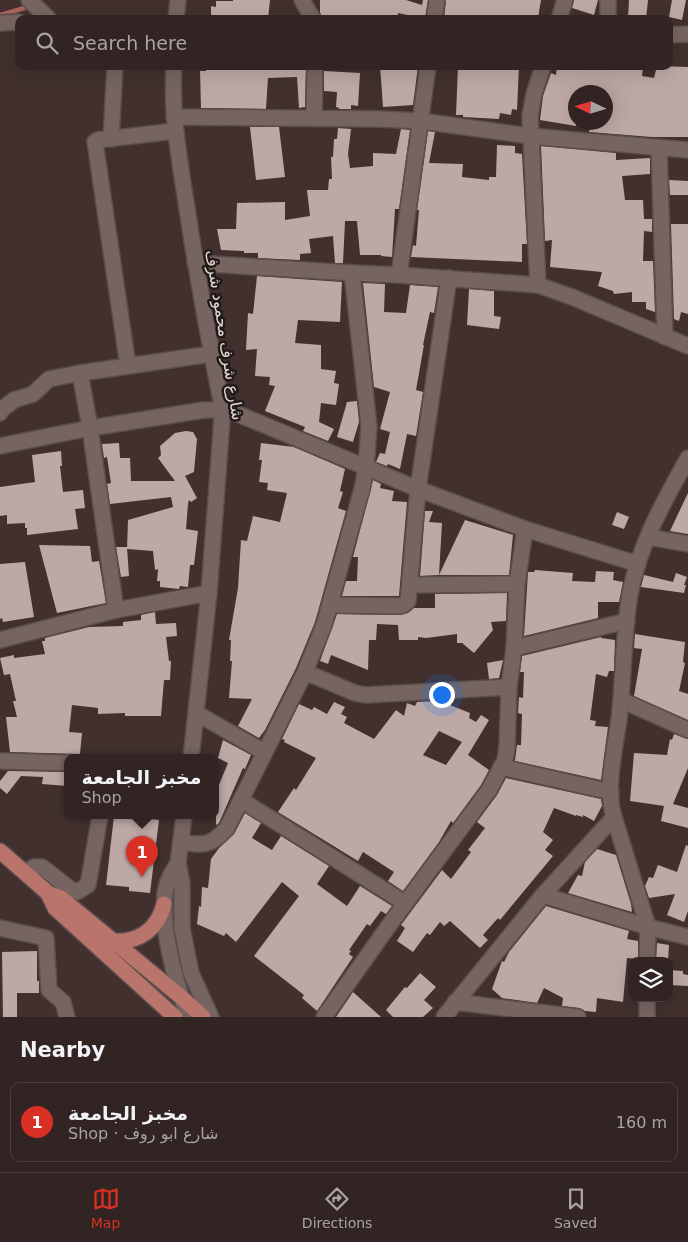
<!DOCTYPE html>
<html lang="en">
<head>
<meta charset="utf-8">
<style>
	:root { --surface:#312422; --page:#3d302f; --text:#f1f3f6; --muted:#a8a4a5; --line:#4c4140; --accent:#d93025 }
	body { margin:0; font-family:"DejaVu Sans","Noto Sans Arabic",sans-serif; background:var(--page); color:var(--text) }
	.controls { position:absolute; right:15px; bottom:15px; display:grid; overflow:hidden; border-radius:10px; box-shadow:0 5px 20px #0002 }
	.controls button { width:45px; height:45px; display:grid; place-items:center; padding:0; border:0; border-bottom:1px solid var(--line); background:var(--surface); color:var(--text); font:25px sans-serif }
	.compass { position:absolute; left:568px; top:85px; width:45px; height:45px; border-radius:50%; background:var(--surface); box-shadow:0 5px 20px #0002; rotate:274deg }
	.you { position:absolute; left:441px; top:694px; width:18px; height:18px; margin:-12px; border:4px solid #fff; border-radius:50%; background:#1a73e8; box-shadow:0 0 0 8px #1a73e833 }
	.badge { display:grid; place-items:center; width:32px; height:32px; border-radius:50%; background:var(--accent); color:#fff; font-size:16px; font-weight:700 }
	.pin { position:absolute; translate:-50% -41px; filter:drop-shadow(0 1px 2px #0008) }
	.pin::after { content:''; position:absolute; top:26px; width:18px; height:15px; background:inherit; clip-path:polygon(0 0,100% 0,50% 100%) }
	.popup { position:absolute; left:64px; top:754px; width:155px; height:65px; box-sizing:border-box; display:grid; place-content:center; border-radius:10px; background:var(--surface); filter:drop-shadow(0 1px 4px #0005); font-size:16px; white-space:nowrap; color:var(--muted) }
	.popup b { font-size:19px; color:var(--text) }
	.popup::after { content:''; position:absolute; left:50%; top:100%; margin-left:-10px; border:10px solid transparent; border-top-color:var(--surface) }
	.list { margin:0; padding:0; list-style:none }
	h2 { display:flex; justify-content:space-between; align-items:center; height:65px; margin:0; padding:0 20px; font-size:21px }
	h2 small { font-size:16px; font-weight:400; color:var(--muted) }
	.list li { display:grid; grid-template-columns:32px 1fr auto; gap:15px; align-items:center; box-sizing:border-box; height:80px; margin:0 10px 10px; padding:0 10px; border:1px solid var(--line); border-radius:10px }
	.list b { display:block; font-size:19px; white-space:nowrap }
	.list p { margin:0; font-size:16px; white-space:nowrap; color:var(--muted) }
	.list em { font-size:16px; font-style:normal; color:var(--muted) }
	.icon { flex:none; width:28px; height:28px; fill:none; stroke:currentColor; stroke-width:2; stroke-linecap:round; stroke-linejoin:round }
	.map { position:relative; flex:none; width:688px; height:1017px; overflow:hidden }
	.search { position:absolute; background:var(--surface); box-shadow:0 5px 20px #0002; left:15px; right:15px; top:15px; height:55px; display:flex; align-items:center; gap:12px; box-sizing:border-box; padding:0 18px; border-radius:10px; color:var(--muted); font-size:19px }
	.sheet { height:155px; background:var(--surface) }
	nav { display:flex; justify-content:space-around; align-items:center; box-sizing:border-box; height:70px; border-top:1px solid var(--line); background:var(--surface); font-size:14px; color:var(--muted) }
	nav a { display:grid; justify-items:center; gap:2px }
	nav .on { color:var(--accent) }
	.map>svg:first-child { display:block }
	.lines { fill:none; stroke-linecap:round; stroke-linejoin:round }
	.stream { stroke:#aa645d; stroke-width:4.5 }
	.building { fill:#bda8a6; fill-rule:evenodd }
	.minor-casing { stroke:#5b4d4b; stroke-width:18 }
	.major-casing { stroke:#5b4d4b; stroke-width:18 }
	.minor { stroke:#766461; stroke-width:15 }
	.major { stroke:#b9746c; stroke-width:15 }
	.labels { text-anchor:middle; stroke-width:5; stroke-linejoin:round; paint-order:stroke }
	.street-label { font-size:16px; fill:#e0d5d3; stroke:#221a19 }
</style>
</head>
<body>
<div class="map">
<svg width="688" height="1017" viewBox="0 0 688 1017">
	<rect width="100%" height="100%" fill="#41302e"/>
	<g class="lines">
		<polyline class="stream" points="0,15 28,7"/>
	</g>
	<g class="building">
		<polygon points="233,0 270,0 268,19 211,19 211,6 216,7 216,1 233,1"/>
		<polygon points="320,0 406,0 422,5 423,0 428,0 425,19 398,13 398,19 364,17 364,19 322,19 320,12"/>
		<polygon points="446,0 541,0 538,18 528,17 528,19 471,19 452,16 452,19 444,19"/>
		<polygon points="574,0 598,0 594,15 572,8"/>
		<polygon points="629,0 648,0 646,19 628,19"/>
		<polygon points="672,0 686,0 682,20 669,17"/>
		<polygon points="206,66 306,66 305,107 299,108 297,77 268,78 266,109 201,108 200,71 206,71"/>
		<polygon points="380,66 418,66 413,105 383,107"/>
		<polygon points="458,66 519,66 517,110 512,109 511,115 500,113 499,119 463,117 463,115 456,115"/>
		<polygon points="557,66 629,66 629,69 643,67 642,76 654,78 657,66 688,67 688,137 652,137 589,132 590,122 606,122 606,92 576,92 576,126 540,120 543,96 551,73 556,75"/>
		<polygon points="324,71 360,73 358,106 351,105 351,109 339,109 339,108 336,107 337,92 324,91"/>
		<polygon points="250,127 279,127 285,177 256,180"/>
		<polygon points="338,128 351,129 348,154 350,168 373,166 373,153 396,154 401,129 410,130 399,209 395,209 392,257 381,256 381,255 360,255 357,221 345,221 343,263 335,263 333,236 309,239 311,253 300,254 300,260 258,258 258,253 244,253 244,251 221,250 217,229 236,229 237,203 285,202 285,220 310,216 307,190 328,190 329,179 332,179 331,157 333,157 334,139 337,139"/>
		<polygon points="428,131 435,132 429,163 463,164 462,177 489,180 489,177 496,177 497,145 515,146 515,153 522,154 527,244 522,244 522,262 411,257 413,245 416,246 419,210 417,210"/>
		<polygon points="541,146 616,153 616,160 650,158 650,174 622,176 625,200 643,200 644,219 652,219 652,232 644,231 643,261 653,261 655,312 646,309 646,302 632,302 632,292 614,294 613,291 598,286 602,272 550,267 552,240 545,241"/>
		<polygon points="669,180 688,181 688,195 670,195"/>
		<polygon points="671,224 688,224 688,314 681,312 679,321 674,319"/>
		<polygon points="257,276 342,282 340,322 298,320 295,343 321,345 321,369 336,371 334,383 339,384 336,405 321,403 319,422 334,429 328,441 303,431 305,427 265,411 275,386 269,385 270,377 255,376 257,349 246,350 248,313 253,314"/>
		<polygon points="363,283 385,284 384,312 406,313 410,285 438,287 434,313 430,312 423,345 424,345 416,390 423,392 416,436 407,434 400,469 388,464 387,466 376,462 380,453 385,454 390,432 380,429 390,392 374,387"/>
		<polygon points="469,289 494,291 494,316 501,317 499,329 467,325"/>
		<polygon points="357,401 359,422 353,442 337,437 347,402"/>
		<polygon points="186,431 193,432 197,439 194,472 185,476 197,498 191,502 189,500 188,504 186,529 198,531 194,565 190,565 188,587 180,586 179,589 160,587 160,581 157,581 158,569 155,570 153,551 127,549 128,520 173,507 171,497 110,504 107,484 111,483 107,457 104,458 102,444 119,443 120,458 130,458 131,481 175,481 158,458 161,455 160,446 175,433"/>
		<polygon points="261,443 294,447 345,469 340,491 343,492 338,508 346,511 315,622 296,668 265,730 259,738 238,726 252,699 229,698 232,661 230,661 231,640 229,640 238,588 241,540 247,541 253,516 280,522 287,493 267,490 268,483 259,482 262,460 259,460"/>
		<polygon points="61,451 62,466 60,466 63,492 83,490 85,508 75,509 78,529 27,535 27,528 25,528 25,523 7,524 7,515 0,516 0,487 35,482 32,455"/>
		<polygon points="373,480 381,484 380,488 394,491 392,501 407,502 399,596 342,596 346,581 357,581 358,557 353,557"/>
		<polygon points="688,493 688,534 670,531"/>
		<polygon points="425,511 433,511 429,522 442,523 439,575 420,576"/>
		<polygon points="617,512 629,517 624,529 612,525"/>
		<polygon points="465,520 513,535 509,575 439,575"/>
		<polygon points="39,545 90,546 92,562 99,561 106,603 57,613"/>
		<polygon points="116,547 127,547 129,576 121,577"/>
		<polygon points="25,562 34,617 3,622 2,618 0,619 0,564"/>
		<polygon points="535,570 573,573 572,581 595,582 596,571 614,572 613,580 623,582 619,602 598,602 598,618 524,636 528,572 534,572"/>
		<polygon points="676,573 687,577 684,585 686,585 684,593 641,587 644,575 673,582"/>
		<polygon points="507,593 506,621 491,622 493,630 474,653 462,643 457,643 457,634 426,638 418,637 418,640 399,640 398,625 377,624 376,640 369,640 368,670 331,655 328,664 320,661 337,614 400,615 408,613 414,608 435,608 435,594"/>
		<polygon points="155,612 156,624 176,623 177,636 166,637 169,661 171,661 170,680 164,680 161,716 125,716 125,713 98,714 98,708 72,705 69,732 82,733 80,754 10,752 6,717 17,717 13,701 16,701 10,674 4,675 0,658 14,655 14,658 45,654 42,641 45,641 45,638 89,627 123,626 123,622 141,620 141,615"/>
		<polygon points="635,634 685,642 683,662 685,663 679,691 688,694 688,720 634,696 642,649 634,648"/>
		<polygon points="601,637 601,638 615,640 614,671 609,671 607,677 596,674 590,720 596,721 595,726 608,727 601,780 515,761 517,745 521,745 522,714 518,713 519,697 523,698 524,672 520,672 522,656"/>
		<polygon points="503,660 499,678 489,679 487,663"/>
		<path d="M434,701l5,2 1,-2 30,12 -1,5 7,4 5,-7 8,5 -21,35 21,15 -8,15 -28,38 -2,-2 -12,21 -36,49 -15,-10 6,-9 -31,-20 -5,9 -80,-49 16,-24 2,2 20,-32 -32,-16 1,-2 -3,-1 17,-35 13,6 2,-3 13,7 7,-12 11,5 -4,7 6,3 -3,6 30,16 22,-29 8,6 3,-13 8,3 2,-4zM439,731l23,11 -16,23 -23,-10z"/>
		<polygon points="674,734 688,739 688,768 673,804 688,808 688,828 661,821 664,806 630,801 634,753 667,755 670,739 672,740"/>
		<polygon points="223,740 251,755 245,769 243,768 219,823 216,825 216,792 228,763 218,758"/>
		<polygon points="8,771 68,772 68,786 42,784 43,777 21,776 7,794 0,788 0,781"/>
		<polygon points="506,778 601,799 602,806 594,821 583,815 583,817 576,815 576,816 554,808 543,832 553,840 545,850 553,856 500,920 498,918 483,935 488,940 480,948 450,921 444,926 440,922 430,935 427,933 413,952 397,941 405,928 401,925 442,870 451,879 471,852 468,850 485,828 477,822 497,795"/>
		<polygon points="245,813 261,823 252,838 272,850 281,836 329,866 317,884 347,906 360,886 392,906 386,914 381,911 370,926 367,924 349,950 351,951 349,954 353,957 317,1011 302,998 304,995 254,956 299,896 282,882 236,942 226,933 224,936 197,924 199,906 201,907 202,887 208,888 211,859 219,848 234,834"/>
		<polygon points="114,816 141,816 141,818 159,820 150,893 129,891 129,887 106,885"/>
		<polygon points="686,845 688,846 688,911 684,922 667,915 675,894 649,898 645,886 649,877 653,878 658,865 677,872"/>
		<polygon points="597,849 616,855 631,904 632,912 568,893 578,875 582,876 585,862"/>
		<polygon points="546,906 629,931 627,939 638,941 638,959 627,958 623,1002 597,998 596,1012 585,1011 579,1008 562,1006 563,998 544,988 537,1003 502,998 492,989 502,961 504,962 509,952"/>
		<polygon points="657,943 669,945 668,961 656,960"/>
		<polygon points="37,951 37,981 39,981 39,993 17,993 17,1017 3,1017 2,952"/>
		<polygon points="669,970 683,971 683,974 688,975 688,986 669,985"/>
		<polygon points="420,973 436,987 424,1000 433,1008 423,1017 393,1017 386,1010 405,987 407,988"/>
		<polygon points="353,992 381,1017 336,1017"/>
	</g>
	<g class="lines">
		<g class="minor-casing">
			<g id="minor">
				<polyline points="29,0 49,19"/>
				<polyline points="302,0 313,19"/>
				<polyline points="176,19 178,0"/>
				<polyline points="434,19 437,0"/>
				<polyline points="559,19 565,0"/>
				<polyline points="608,19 608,0"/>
				<polyline points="0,23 19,22"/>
				<polyline points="669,35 688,34"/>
				<path d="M174,66c-3,46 5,91 12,136 10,67 22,133 35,199l1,18 -13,174 -18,165"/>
				<polyline points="174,117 380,119 421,121 530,136 688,150"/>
				<polyline points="314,118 315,66"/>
				<polyline points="111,139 115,66"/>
				<polyline points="659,148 665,337"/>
				<polyline points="195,263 352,273 399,275 538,285 572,297 688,346"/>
				<polyline points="399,275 428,66"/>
				<polyline points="538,285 530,116 534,94 543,66"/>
				<polyline points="128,366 95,142 98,140 175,131"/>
				<polyline points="80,373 90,428 116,610"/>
				<polyline points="0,413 1,410 14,400 33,394 49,379 80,373 211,354"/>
				<polyline points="0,446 90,428 204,410 222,410 233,412 418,489 525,529 638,564"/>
				<polyline points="648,537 688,544"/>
				<polyline points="410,585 517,584"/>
				<polyline points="330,605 400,606 405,604 408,601 418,489 449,278"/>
				<polyline points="0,640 116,610 209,593"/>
				<polyline points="514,648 627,621"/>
				<polyline points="305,672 355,693 366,695 509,687"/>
				<polyline points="621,700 688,730"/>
				<polyline points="196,713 264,752"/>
				<polyline points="0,761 68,763"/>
				<polyline points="501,767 611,792"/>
				<polyline points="241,800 405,903"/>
				<polyline points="184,816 178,863 182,883 182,928 191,973 211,1017"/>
				<polyline points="614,817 648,927 647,961"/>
				<path d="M181,842c22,4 30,4 46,-14l78,-156 19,-47 38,-136 4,-21 3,-42 -17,-153"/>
				<path d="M178,863c-4,7 -9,14 -11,21 -10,35 9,99 21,133"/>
				<polyline points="26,873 34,867 42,867 73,891 77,892 88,885 100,816"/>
				<polyline points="543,895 648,927 688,937"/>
				<polyline points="0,928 46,938 49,990 63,1002 67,1017"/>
				<polyline points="455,1002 578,1017"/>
				<polyline points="324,1017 390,924 489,790 505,760 507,747 509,687 514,648 517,584 525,529"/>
				<path d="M444,1017l99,-122 71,-78c-9,-28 1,-68 5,-98 5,-41 4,-84 11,-125 9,-49 34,-93 58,-136"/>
				<polyline points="647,1017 647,998"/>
			</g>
		</g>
		<g class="major-casing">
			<g id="major">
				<polyline points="0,851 48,893 61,898 181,997 203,1017"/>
				<polyline points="48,893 55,908 175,1017"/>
				<path d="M113,941c26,2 45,-12 51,-37"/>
			</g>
		</g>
		<use href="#minor" class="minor"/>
		<use href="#major" class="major"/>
	</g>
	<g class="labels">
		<g class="street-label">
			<text transform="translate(225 335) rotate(81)" y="6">شارع شرف محمود شرف</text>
		</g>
	</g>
</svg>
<div class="controls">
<button><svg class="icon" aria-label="layers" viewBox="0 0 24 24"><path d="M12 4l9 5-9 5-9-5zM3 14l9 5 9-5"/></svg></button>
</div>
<svg class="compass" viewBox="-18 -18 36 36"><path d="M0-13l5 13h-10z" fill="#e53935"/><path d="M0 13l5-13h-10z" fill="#a8a4a5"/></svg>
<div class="you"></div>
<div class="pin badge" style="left:142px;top:877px">1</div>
<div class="popup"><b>مخبز الجامعة</b>Shop</div>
<div class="search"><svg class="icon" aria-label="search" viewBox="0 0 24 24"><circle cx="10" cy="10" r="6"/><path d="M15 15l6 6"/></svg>Search here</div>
</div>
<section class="sheet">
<h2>Nearby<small></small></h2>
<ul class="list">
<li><span class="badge">1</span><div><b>مخبز الجامعة</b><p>Shop · شارع ابو روف</p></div><em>160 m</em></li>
</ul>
</section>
<nav>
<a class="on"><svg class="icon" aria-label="map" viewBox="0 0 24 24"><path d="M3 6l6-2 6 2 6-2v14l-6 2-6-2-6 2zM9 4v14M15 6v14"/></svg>Map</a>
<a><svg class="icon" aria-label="directions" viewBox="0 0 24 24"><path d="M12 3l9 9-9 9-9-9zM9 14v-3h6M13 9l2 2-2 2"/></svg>Directions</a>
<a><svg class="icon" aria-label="saved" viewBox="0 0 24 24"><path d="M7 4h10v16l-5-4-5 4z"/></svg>Saved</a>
</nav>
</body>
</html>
